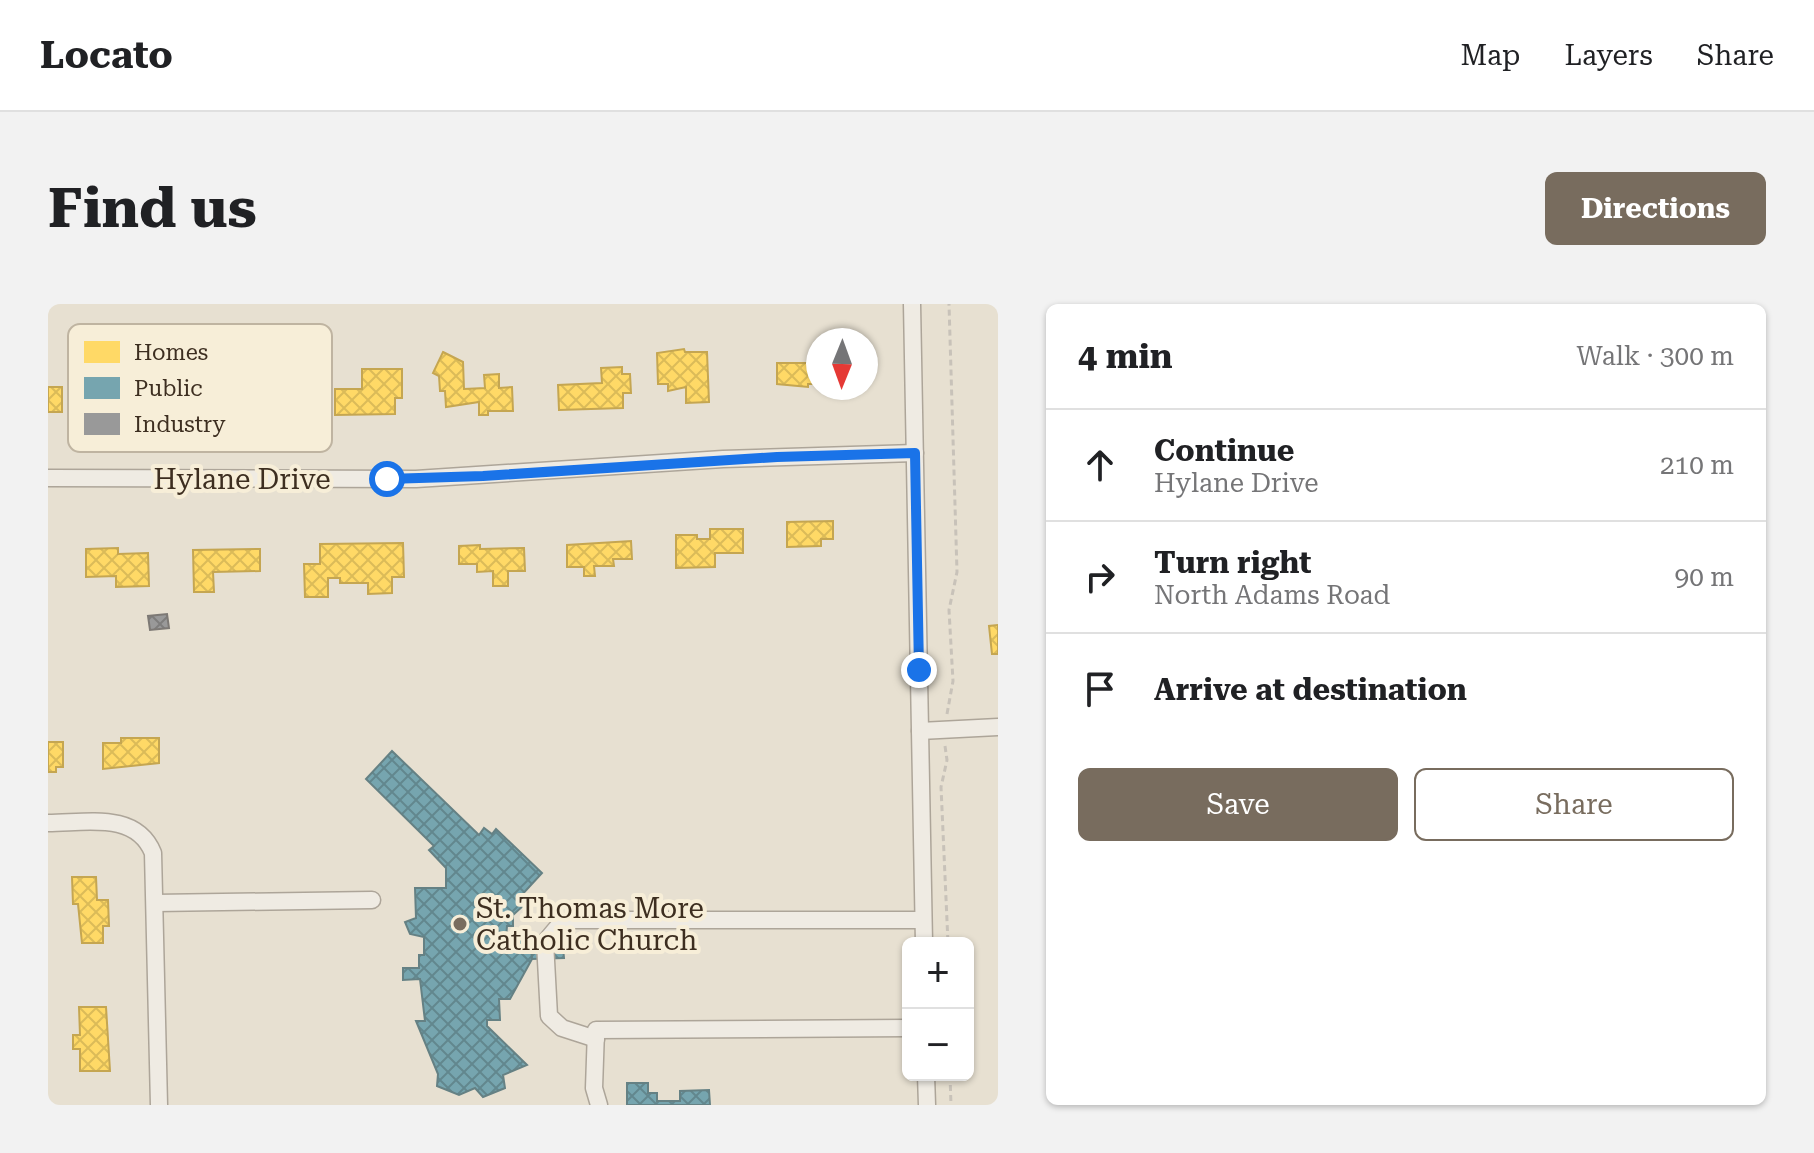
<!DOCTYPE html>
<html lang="en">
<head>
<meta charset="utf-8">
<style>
	:root { --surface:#fff; --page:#f2f2f2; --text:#202124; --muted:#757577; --line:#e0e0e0; --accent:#786c5e }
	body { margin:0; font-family:"Roboto Serif",serif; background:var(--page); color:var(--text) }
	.controls { position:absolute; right:24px; bottom:24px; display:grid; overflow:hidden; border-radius:12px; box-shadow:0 2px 6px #0004 }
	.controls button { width:72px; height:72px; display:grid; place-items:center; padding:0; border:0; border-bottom:2px solid var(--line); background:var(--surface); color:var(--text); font:40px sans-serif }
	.compass { position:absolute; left:758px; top:24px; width:72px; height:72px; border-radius:50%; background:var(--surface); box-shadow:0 2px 6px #0004; rotate:181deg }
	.stop { position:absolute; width:24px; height:24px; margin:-18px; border:6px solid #1a73e8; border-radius:50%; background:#fff }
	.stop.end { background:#1a73e8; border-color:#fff; box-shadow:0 2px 8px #0008 }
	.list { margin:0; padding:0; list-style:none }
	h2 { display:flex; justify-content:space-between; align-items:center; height:104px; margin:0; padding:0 32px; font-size:34px }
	h2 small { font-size:26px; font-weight:400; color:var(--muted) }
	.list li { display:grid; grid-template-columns:52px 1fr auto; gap:24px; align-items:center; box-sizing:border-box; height:112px; padding:0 32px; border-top:2px solid var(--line) }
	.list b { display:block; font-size:30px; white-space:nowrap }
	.list p { margin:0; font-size:26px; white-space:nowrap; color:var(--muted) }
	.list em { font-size:26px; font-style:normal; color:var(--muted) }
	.actions { display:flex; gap:16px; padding:24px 32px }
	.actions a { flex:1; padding:18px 0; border:2px solid var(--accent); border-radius:12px; text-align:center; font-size:28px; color:var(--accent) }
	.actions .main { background:var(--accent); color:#fff }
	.icon { flex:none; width:44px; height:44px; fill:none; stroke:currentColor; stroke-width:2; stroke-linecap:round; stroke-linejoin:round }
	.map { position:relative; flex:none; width:950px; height:801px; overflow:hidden; border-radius:12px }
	header { display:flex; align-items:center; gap:48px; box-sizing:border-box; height:112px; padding:0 40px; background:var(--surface); border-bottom:2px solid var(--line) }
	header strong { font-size:38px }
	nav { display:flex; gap:44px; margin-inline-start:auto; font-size:28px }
	.intro { display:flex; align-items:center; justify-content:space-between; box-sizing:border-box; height:192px; padding:0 48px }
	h1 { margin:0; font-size:56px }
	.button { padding:20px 36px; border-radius:12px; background:var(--accent); color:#fff; font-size:28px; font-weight:700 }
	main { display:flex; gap:48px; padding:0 48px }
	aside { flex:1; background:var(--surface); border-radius:12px; box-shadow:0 2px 6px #0004 }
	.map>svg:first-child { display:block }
	.homes { fill:url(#homes-cross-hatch); stroke:#c5a651; stroke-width:2 }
	.public { fill:url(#public-cross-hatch); stroke:#658184; stroke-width:2 }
	.industry { fill:url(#industry-cross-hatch); stroke:#7d7975; stroke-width:2 }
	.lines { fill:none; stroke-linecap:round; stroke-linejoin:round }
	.minor-casing { stroke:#ada599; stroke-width:19 }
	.path { stroke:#c8c2b9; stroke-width:3; stroke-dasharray:6 4; stroke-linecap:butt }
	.minor { stroke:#efebe3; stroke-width:16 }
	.route { stroke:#1a73e8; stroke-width:10 }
	.poi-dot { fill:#786c5e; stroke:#f7eed8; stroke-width:3 }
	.labels { text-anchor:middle; stroke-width:8; stroke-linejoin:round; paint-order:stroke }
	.street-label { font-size:28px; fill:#3d2e20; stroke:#f7eed8 }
	.poi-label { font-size:28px; fill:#3d2e20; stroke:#f7eed8; text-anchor:start }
	.key { fill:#f7eed8; stroke:#bfb4a1; stroke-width:2 }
	.key-label { font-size:22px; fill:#3d2e20 }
</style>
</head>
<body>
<header>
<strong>Locato</strong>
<nav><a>Map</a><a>Layers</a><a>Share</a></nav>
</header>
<div class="intro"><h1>Find us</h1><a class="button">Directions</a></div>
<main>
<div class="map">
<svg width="950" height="801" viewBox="0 0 950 801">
	<defs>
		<pattern id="homes-cross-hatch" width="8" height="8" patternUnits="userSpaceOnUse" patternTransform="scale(2)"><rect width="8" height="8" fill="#ffd966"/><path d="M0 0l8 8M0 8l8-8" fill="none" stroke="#dbbb58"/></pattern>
		<pattern id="public-cross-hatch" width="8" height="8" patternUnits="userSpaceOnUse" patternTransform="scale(2)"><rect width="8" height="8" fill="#76a5af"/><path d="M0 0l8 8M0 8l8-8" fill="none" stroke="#62878e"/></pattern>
		<pattern id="industry-cross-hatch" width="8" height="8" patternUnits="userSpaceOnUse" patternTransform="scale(2)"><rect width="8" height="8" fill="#999"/><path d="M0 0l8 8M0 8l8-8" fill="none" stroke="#7e7d7c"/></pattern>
	</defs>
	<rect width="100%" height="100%" fill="#e7e0d1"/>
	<g class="homes">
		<polygon points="636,45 637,48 659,48 661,98 638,99 638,83 620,87 620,80 610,80 609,49"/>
		<polygon points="395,48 415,58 416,85 437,84 436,71 451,70 451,84 464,83 465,107 440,107 440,111 431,111 431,98 398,103 397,87 392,87 391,72 385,69"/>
		<polygon points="729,59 770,59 770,80 760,80 760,83 729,80"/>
		<polygon points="574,63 574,70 582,70 583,89 575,89 575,104 511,106 510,81 554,79 553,64"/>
		<polygon points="314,65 354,65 354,94 347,94 347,110 287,111 287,85 314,85"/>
		<rect x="0" y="83" width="14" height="25"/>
		<polygon points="785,217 785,235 773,235 773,242 739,243 739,218"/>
		<polygon points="662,225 695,225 695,249 667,249 667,263 628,264 628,231 649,231 649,235 662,235"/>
		<polygon points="583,237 584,255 565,255 566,262 546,262 547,272 536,272 536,263 519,263 519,241"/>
		<polygon points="355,239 356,273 344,273 344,289 320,290 320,279 292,279 292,274 280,274 280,293 257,293 256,260 272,260 272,240"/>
		<polygon points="432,241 432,245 476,244 477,267 460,267 460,282 445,282 445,267 429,268 429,260 411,260 411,242"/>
		<polygon points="70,244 70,250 100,249 101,282 68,283 68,272 38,273 38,245"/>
		<polygon points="212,245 212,267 165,268 166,288 146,288 145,246"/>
		<polygon points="950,321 950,350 944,350 941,322"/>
		<polygon points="73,434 111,434 111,459 55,465 55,439 73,439"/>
		<polygon points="0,438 15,438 15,463 8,463 8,468 0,468"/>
		<polygon points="24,573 48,573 49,596 60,596 61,622 55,622 55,639 34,639 30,600 25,600"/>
		<polygon points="31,703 58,703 62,767 32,767 32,745 25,745 25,731 32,731"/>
	</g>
	<g class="public">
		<polygon points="344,447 431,531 436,524 444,530 448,525 494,569 470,595 476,601 465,611 465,622 459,622 458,634 483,634 484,655 462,695 451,695 452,716 439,716 439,722 479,761 455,771 457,784 435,793 427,784 411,791 389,782 390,770 368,717 377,717 372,675 355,676 355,664 371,664 371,651 376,651 376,633 362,630 357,618 368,614 367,584 398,584 398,564 381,546 386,542 318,475"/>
		<polygon points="514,633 516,654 484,655 483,634"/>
		<polygon points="579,779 600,779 600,789 609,789 609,797 632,797 632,787 661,786 662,801 579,801"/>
	</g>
	<polygon class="industry" points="119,310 121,324 102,326 100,312"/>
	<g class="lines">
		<g class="minor-casing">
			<g id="minor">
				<polyline points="864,0 876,639"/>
				<polyline points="0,174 368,175 675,155 867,149"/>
				<polyline points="872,427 950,423"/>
				<path d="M0,519c38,0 88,-12 105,30l6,252"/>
				<polyline points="107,599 324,596"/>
				<polyline points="548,735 514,724 501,712 497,638 513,619 524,616 875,616"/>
				<polyline points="878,771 879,801"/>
				<polyline points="551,801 546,784 548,726 860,724"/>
			</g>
		</g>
		<g class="path">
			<polyline points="899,410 905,377 901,306 909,268 901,0"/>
			<polyline points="897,442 899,456 893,483 900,639"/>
			<polyline points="902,771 903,801"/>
		</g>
		<use href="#minor" class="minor"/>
	</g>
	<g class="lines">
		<polyline class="route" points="339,175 435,172 729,153 867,149 871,366"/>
	</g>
	<circle class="poi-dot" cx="412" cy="620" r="8"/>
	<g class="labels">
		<g class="street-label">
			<text x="194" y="185">Hylane Drive</text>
		</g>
		<g class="poi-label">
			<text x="428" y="614">St. Thomas More<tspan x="428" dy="32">Catholic Church</tspan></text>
		</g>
	</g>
	<rect x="20" y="20" width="264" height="128" rx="12" class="key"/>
	<rect x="36" y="37" width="36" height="22" fill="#ffd966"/>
	<rect x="36" y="73" width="36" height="22" fill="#76a5af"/>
	<rect x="36" y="109" width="36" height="22" fill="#999"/>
	<g class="key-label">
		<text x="86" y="56">Homes</text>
		<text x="86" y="92">Public</text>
		<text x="86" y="128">Industry</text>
	</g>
</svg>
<div class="controls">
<button>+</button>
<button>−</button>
</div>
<svg class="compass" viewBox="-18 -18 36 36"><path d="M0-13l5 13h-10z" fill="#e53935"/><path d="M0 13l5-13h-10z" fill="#757577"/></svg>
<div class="stop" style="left:339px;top:175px"></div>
<div class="stop end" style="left:871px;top:366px"></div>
</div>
<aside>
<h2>4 min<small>Walk · 300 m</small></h2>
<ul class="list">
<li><svg class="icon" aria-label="ahead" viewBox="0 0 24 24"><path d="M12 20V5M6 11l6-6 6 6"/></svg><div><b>Continue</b><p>Hylane Drive</p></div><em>210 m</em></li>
<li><svg class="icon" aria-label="right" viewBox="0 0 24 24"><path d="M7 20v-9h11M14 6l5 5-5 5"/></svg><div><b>Turn right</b><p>North Adams Road</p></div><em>90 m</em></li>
<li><svg class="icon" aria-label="arrive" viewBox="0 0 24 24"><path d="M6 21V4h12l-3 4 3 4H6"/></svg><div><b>Arrive at destination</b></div></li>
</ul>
<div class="actions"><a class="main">Save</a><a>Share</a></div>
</aside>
</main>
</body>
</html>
